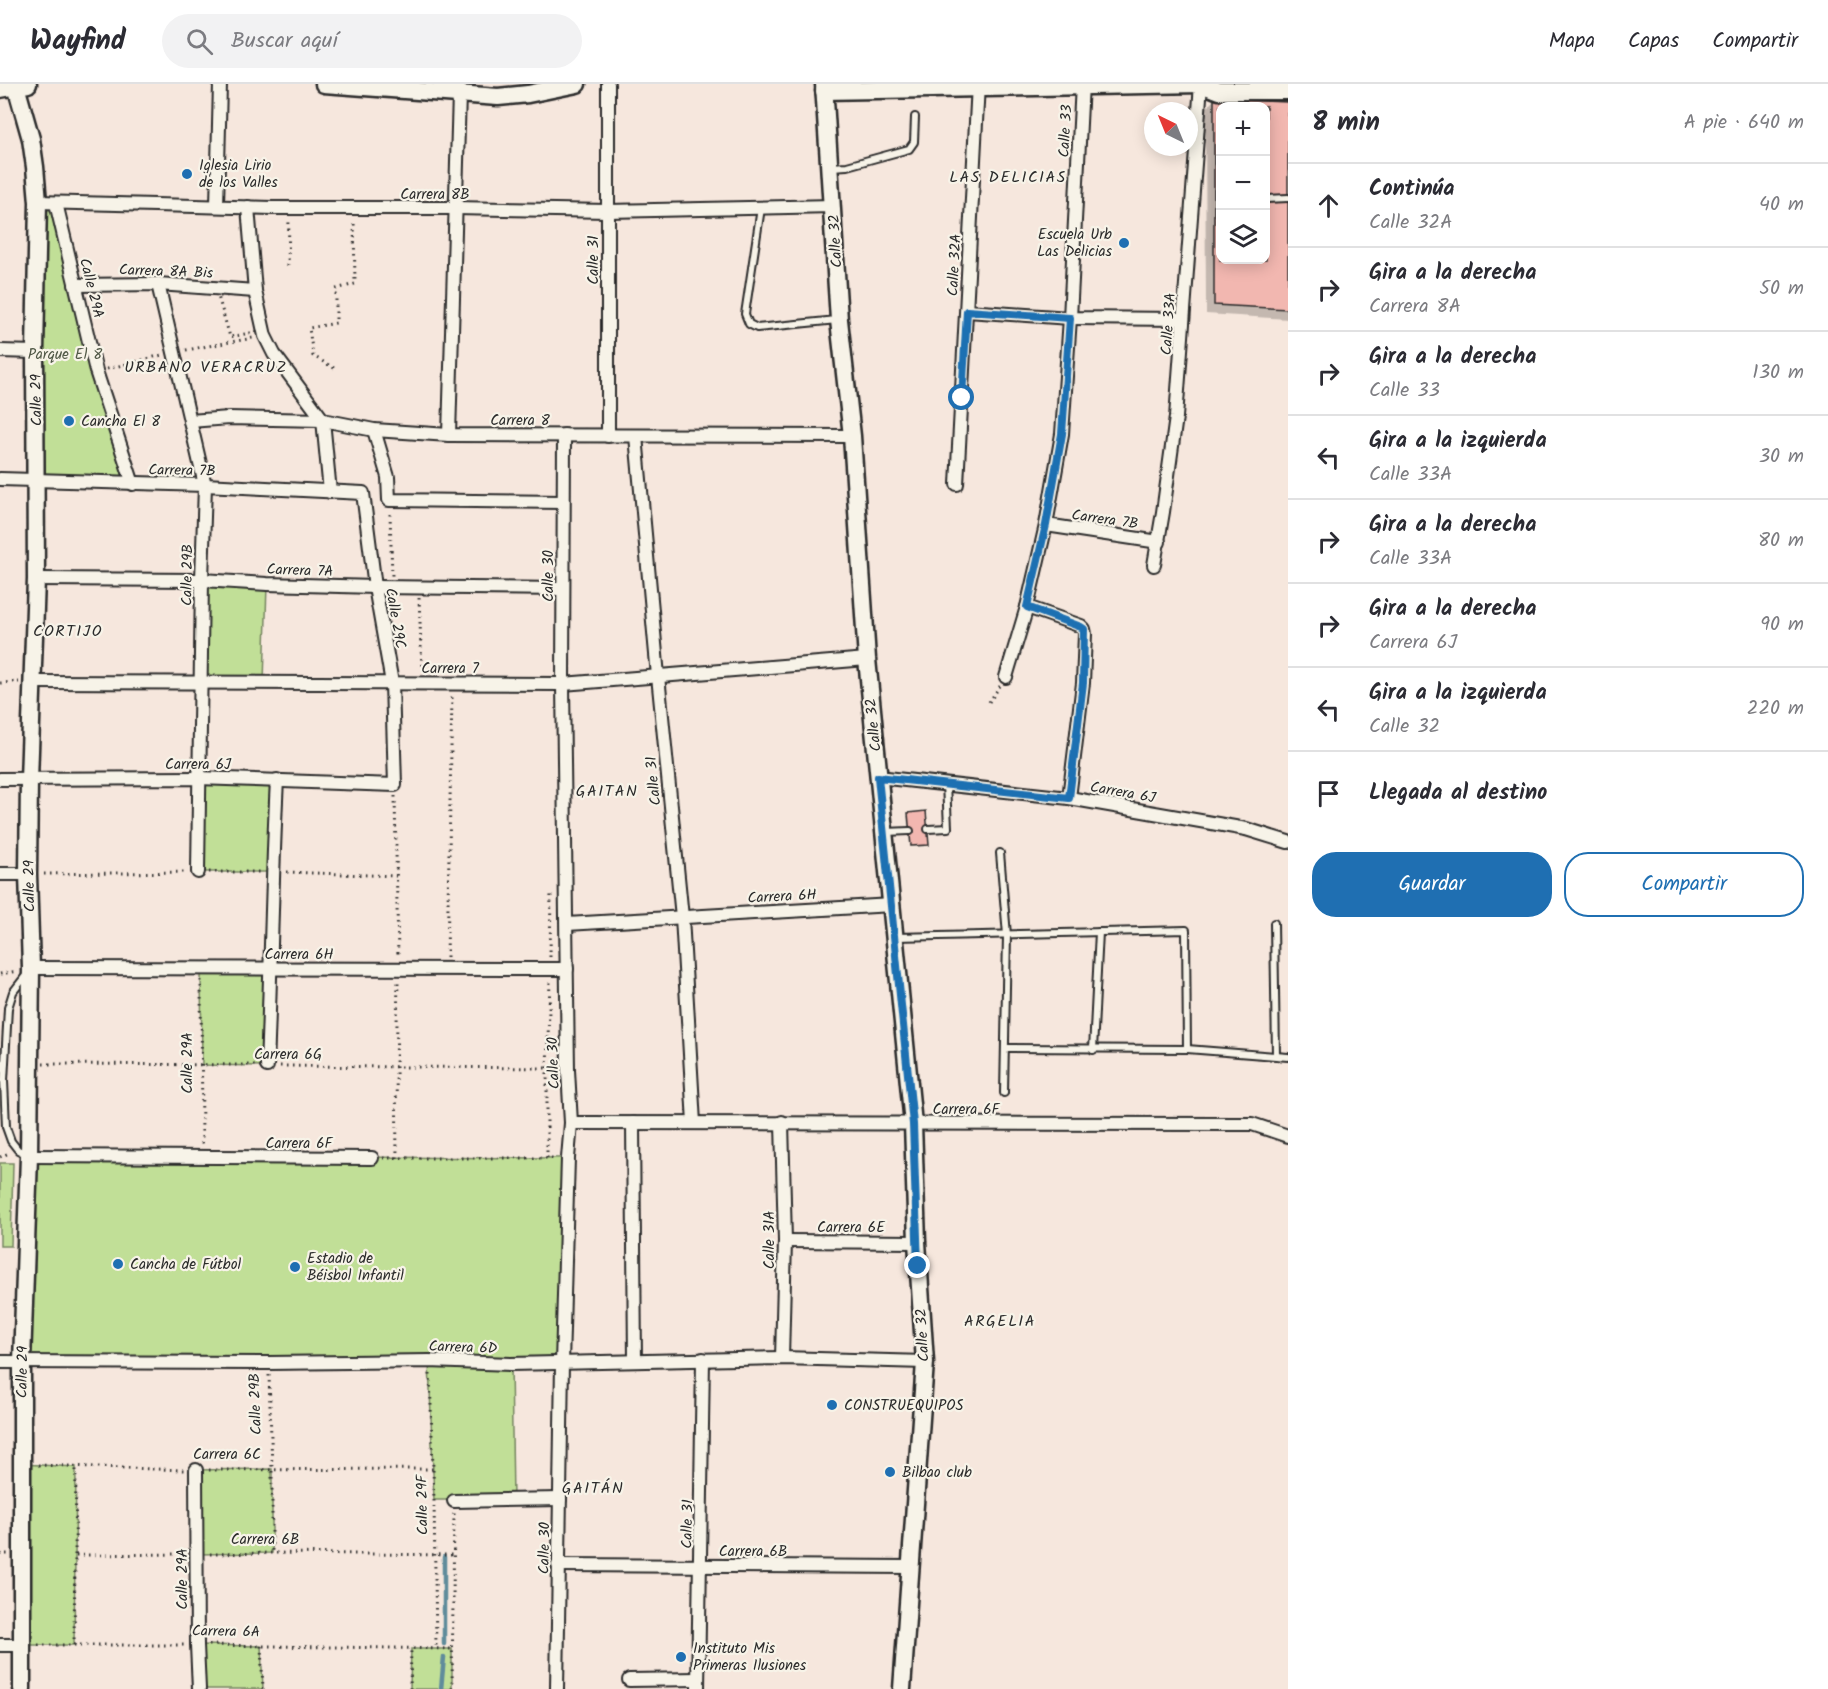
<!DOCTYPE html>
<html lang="es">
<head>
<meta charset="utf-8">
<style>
	:root { --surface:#fff; --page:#f2f2f3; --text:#2b2b33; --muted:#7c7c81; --line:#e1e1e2; --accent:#1f6fb2 }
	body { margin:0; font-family:Kalam,sans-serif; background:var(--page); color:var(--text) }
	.controls { position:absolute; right:18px; top:18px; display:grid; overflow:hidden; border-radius:12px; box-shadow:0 3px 15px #0003 }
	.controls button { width:54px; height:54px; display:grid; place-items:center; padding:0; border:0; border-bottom:2px solid var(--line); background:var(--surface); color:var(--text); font:30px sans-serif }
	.compass { position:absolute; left:1144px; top:18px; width:54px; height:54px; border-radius:50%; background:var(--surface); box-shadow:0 3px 15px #0003; rotate:317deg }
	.stop { position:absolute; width:18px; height:18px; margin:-14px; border:4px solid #1f6fb2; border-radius:50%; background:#fff }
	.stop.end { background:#1f6fb2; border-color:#fff; box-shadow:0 2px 6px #0008 }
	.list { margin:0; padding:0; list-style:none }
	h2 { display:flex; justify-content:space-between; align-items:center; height:78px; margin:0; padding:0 24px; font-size:26px }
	h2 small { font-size:20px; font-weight:400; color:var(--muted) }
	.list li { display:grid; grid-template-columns:39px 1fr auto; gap:18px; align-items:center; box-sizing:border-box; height:84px; padding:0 24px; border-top:2px solid var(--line) }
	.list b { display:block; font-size:22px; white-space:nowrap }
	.list p { margin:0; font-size:20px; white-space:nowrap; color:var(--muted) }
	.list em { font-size:20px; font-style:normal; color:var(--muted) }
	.actions { display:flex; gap:12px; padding:18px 24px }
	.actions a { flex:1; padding:14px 0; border:2px solid var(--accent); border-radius:24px; text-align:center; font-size:21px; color:var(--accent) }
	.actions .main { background:var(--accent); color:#fff }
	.icon { flex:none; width:33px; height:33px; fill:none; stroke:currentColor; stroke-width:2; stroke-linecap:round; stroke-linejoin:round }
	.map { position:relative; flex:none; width:1288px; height:1605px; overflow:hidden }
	header { display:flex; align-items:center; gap:36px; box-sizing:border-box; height:84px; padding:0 30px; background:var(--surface); border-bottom:2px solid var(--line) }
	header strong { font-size:28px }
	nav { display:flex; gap:33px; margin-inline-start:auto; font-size:21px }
	.search { width:420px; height:54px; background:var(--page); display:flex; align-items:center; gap:15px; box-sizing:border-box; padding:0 21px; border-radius:33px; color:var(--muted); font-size:22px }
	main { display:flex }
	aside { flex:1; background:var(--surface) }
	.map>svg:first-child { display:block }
	.green { fill:#c1df97; stroke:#768561; stroke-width:1.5 }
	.shadow { fill:#0003; fill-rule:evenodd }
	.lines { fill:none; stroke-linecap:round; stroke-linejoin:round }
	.stream { stroke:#608c9b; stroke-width:4.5 }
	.building { fill:#f2b7b0; stroke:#2b2b2b; stroke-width:1.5; fill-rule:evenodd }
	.lane-casing { stroke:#2b2b2b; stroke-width:10 }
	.street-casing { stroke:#2b2b2b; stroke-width:16 }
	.secondary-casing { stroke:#2b2b2b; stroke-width:21 }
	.path { stroke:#2b2b2b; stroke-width:3; stroke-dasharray:1.5 4.5; stroke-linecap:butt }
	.lane { stroke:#f7f3e8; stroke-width:6 }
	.street { stroke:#f7f3e8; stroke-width:12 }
	.secondary { stroke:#f7f3e8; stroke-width:16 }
	.route { stroke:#1f6fb2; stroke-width:8 }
	.poi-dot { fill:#1f6fb2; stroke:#f7f3e8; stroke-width:2 }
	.labels { text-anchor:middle; stroke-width:4.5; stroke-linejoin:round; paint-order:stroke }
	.street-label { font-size:15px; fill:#2b2b2b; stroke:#f7f3e8 }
	.poi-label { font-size:15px; fill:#2b2b2b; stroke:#f7f3e8; text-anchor:start }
	.park-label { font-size:15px; fill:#505846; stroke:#f7f3e8 }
	.neighbourhood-label { font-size:16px; letter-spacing:1.5px; fill:#2b2b2b; stroke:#f7f3e8 }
</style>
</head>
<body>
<header>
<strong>Wayfind</strong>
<div class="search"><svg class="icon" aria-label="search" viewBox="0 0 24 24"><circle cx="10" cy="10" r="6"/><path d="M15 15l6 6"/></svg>Buscar aquí</div>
<nav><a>Mapa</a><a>Capas</a><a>Compartir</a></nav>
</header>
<main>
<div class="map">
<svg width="1288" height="1605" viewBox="0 0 1288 1605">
	<rect width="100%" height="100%" fill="#f6e7dd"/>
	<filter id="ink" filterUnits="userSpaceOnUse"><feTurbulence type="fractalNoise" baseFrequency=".0167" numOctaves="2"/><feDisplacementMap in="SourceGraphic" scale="12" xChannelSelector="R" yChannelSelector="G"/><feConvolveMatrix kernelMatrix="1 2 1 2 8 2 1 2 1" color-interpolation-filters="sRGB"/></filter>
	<g filter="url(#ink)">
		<g class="green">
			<polygon points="38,118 56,119 133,400 36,397"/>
			<polygon points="202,496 267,500 264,598 201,598"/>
			<polygon points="198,694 277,696 272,788 198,788"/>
			<polygon points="201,885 271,885 267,982 202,981"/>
			<polygon points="29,1072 568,1074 562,1279 511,1280 513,1416 434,1416 429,1277 22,1278"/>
			<polygon points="0,1079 13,1079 11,1162 0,1162"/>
			<polygon points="21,1380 76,1383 74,1561 21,1561"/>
			<polygon points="272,1385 272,1469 197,1470 196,1386"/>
			<polygon points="197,1561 261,1562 263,1605 199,1605"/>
			<polygon points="411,1565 452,1565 452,1605 410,1605"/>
		</g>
		<g class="shadow">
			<path d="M1214,16l74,3v216l-82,-5 -1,-205zM1220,22h46v154h-46z"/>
			<polygon points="909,731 928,760 926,762 910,763 907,732"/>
		</g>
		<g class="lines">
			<g class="stream">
				<polyline points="444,1473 444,1560"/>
				<polyline points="441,1605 444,1573"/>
			</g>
		</g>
		<g class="building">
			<path d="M1214,15l74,3v207l-74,-4zM1220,22h46v154h-46z"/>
			<polygon points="926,727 929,761 911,762 908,729"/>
		</g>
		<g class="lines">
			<g class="lane-casing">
				<g id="lane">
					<polyline points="831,83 847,82 909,65 914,58 915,33"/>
					<polyline points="1266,115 1288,114"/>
					<polyline points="761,124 745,230 749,240 757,244 837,236"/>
					<polyline points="928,745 948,744 946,699"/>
					<polyline points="885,748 910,747"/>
					<polyline points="1000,769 1007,851 1004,1009"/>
					<polyline points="1274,839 1276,971"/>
					<polyline points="896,853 1186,846 1187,965"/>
					<polyline points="1005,964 1187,965 1288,973"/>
					<polyline points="1093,966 1099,848"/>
					<polyline points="26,1070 18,1066 11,1057 6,1043 4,997 8,924 13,908 27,890"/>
				</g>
			</g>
			<g class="street-casing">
				<g id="street">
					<polyline points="38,118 272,124 455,124 608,127 833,122"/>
					<polyline points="56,119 96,287 133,400"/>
					<polyline points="217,122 220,0"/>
					<polyline points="248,123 255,207 265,252 274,270 323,336"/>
					<polyline points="158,200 205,401 202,496 198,788"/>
					<polyline points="75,201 158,200 255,207"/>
					<polyline points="967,227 1070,234 1183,235"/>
					<polyline points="0,267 35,268"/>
					<polyline points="323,336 330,408"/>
					<polyline points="190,337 229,334 323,336 374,346 449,351 852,352"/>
					<polyline points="374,346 388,393 389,416 563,418"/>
					<polyline points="449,351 459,10 458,0"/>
					<polyline points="608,352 608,0"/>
					<polyline points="636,352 658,592 682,833 694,1039"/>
					<polyline points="0,395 205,401 363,409 375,503 392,599 395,701 198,694 0,695"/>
					<polyline points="957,400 978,0"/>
					<polyline points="1046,441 1159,458"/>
					<polyline points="1154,481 1163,428 1176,333 1201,0"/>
					<polyline points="36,495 202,496 267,500 375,503 562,505"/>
					<polyline points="1027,523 1081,542 1084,545 1085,550 1083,599 1069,714"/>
					<polyline points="1006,593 1027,523 1046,441 1062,350 1070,234 1082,0"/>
					<polyline points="32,598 563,600 867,575"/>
					<polyline points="878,693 1069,714 1246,745 1288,758"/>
					<polyline points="0,790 28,790"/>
					<polyline points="567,840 892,821"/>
					<polyline points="31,884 567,885"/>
					<path d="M267,982c4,-96 5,-191 10,-286"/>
					<polyline points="782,1038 785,1157 782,1274"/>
					<polyline points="571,1039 1252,1040 1288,1052"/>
					<polyline points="633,1039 635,1277"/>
					<polyline points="29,1072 372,1074"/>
					<polyline points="785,1157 917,1158"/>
					<polyline points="0,1278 269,1279 429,1277 511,1280 782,1274 925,1278"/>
					<polyline points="196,1386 197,1561 199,1605"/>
					<polyline points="454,1417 560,1415"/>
					<polyline points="558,1481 911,1483"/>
					<polyline points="0,1561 21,1561"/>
					<polyline points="629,1596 698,1595"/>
					<polyline points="557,1605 562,1279 568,1074 571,1039 568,986 563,600 564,351"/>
					<polyline points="698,1605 703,1275"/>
				</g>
			</g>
			<g class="secondary-casing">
				<g id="secondary">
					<polyline points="324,0 498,13 528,10 577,0"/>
					<polyline points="824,0 839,236 852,352 867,575 913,1040 917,1158 925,1278 902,1605"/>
					<polyline points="1201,0 1219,7 1288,7"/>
					<polyline points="16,2 31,55 35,83 38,118 35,268 36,495 29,696 28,790 31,884 29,1072 22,1278 22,1605"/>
					<polyline points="0,5 28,0"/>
					<polyline points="824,7 1202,0"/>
				</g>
			</g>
			<g class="path">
				<polyline points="288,182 289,135"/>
				<polygon points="251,211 253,211 260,247 230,253 218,212"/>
				<polyline points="186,266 253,254"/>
				<polyline points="334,284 313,272 309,244 336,239 336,205 355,200 354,136"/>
				<polyline points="107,285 162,271"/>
				<polyline points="390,430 392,492"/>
				<polyline points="419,514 422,586"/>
				<polyline points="0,599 19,598"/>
				<polyline points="989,618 1000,602"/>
				<polyline points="395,712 398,874"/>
				<polyline points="209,788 262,788"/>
				<polyline points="287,788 396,792"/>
				<polyline points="44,790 187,788"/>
				<polyline points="447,873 452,613"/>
				<polyline points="550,873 551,807"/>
				<polyline points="0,890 17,887"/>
				<polyline points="201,896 202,1060"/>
				<polyline points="43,980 255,981"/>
				<polyline points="280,982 546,984"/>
				<polyline points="0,1073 9,1069"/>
				<polyline points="383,1074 556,1074"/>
				<polyline points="397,1074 396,982 398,898"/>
				<polyline points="547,1074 547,984 550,897"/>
				<polyline points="430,1290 434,1416 436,1564"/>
				<polyline points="269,1291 272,1385 272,1469"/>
				<polyline points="38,1381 184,1386"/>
				<polyline points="209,1386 433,1385"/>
				<polyline points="0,1470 8,1470"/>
				<polyline points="210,1470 272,1469 454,1471"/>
				<polyline points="76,1471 185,1470"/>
				<polyline points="38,1561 184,1561"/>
				<polyline points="74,1561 76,1383"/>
				<polyline points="209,1561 452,1565"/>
				<polyline points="261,1562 263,1605"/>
				<polyline points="410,1605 411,1565"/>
				<polyline points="452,1605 454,1428"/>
			</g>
			<use href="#lane" class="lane"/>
			<use href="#street" class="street"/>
			<use href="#secondary" class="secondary"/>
		</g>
	</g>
	<g class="lines" filter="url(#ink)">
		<polyline class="route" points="918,1182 913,1040 878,693 1069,714 1083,599 1084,545 1081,543 1027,523 1046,441 1062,350 1070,234 967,227 962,314"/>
	</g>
	<g class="poi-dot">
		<circle cx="187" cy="90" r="6"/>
		<circle cx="1124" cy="159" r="6"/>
		<circle cx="69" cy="337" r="6"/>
		<circle cx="118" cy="1180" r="6"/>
		<circle cx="295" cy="1183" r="6"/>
		<circle cx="832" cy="1321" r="6"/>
		<circle cx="890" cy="1388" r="6"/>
		<circle cx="681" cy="1573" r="6"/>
	</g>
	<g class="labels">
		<g class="street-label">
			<text transform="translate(1065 47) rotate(-87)" y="5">Calle 33</text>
			<text x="435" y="115">Carrera 8B</text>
			<text transform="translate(835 157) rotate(-93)" y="5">Calle 32</text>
			<text transform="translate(593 176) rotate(-90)" y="5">Calle 31</text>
			<text transform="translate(954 181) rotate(-87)" y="5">Calle 32A</text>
			<text transform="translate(166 187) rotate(2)" y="5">Carrera 8A Bis</text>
			<text transform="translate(92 204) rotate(76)" y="5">Calle 29A</text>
			<text transform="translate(1168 240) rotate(-86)" y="5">Calle 33A</text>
			<text transform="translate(36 316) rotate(-91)" y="5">Calle 29</text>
			<text x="520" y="341">Carrera 8</text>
			<text transform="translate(182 386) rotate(1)" y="5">Carrera 7B</text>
			<text transform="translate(1105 435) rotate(8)" y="5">Carrera 7B</text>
			<text transform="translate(300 486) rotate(2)" y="5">Carrera 7A</text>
			<text transform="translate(187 491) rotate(-89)" y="5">Calle 29B</text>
			<text transform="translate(548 492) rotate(-90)" y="5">Calle 30</text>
			<text transform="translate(396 534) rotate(80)" y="5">Calle 29C</text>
			<text x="450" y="589">Carrera 7</text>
			<text transform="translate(873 641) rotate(-96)" y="5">Calle 32</text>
			<text x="198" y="685">Carrera 6J</text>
			<text transform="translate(653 697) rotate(-96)" y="5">Calle 31</text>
			<text transform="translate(1123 708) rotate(10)" y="5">Carrera 6J</text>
			<text transform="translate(29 802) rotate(-91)" y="5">Calle 29</text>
			<text transform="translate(782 812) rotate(-3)" y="5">Carrera 6H</text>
			<text x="299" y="875">Carrera 6H</text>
			<text x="288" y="975">Carrera 6G</text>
			<text transform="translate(187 979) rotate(-90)" y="5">Calle 29A</text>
			<text transform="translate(553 979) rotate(-92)" y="5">Calle 30</text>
			<text x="966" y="1030">Carrera 6F</text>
			<text x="299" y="1064">Carrera 6F</text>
			<text x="851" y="1148">Carrera 6E</text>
			<text transform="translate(769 1156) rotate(-90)" y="5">Calle 31A</text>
			<text transform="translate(922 1251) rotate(-93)" y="5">Calle 32</text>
			<text transform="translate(463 1263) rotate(2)" y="5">Carrera 6D</text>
			<text transform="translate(22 1288) rotate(-89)" y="5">Calle 29</text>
			<text transform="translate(255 1320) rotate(-92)" y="5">Calle 29B</text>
			<text x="227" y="1375">Carrera 6C</text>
			<text transform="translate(422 1421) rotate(-91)" y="5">Calle 29F</text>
			<text transform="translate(687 1440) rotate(-89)" y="5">Calle 31</text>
			<text x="265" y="1460">Carrera 6B</text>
			<text transform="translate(544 1464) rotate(-89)" y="5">Calle 30</text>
			<text x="753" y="1472">Carrera 6B</text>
			<text transform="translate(182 1495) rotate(-90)" y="5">Calle 29A</text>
			<text transform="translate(226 1547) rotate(1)" y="5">Carrera 6A</text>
		</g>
		<g class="poi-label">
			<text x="199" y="86">Iglesia Lirio<tspan x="199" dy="17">de los Valles</tspan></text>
			<text x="1112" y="155" text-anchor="end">Escuela Urb<tspan x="1112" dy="17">Las Delicias</tspan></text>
			<text x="81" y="342">Cancha El 8</text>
			<text x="307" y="1179">Estadio de<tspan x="307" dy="17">Béisbol Infantil</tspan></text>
			<text x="130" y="1185">Cancha de Fútbol</text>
			<text x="844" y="1326">CONSTRUEQUIPOS</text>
			<text x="902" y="1393">Bilbao club</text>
			<text x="693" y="1569">Instituto Mis<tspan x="693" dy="17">Primeras Ilusiones</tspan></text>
		</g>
		<g class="park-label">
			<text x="65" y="275">Parque El 8</text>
		</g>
		<g class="neighbourhood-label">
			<text x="1008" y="98">LAS DELICIAS</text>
			<text x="206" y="288">URBANO VERACRUZ</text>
			<text x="68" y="552">CORTIJO</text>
			<text x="607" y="712">GAITAN</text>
			<text x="1000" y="1242">ARGELIA</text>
			<text x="593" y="1409">GAITÁN</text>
		</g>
	</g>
</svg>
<div class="controls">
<button>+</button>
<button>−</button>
<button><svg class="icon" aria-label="layers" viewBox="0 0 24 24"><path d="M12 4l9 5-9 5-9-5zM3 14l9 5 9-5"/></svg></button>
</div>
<svg class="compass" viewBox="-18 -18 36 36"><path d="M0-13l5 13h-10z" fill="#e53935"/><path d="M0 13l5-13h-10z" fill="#7c7c81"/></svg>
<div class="stop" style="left:962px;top:314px"></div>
<div class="stop end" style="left:918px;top:1182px"></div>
</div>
<aside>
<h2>8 min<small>A pie · 640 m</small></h2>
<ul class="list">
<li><svg class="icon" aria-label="ahead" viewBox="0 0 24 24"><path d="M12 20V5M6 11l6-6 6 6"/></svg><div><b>Continúa</b><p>Calle 32A</p></div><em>40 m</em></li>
<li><svg class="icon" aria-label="right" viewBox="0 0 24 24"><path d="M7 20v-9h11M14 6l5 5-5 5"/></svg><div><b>Gira a la derecha</b><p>Carrera 8A</p></div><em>50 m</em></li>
<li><svg class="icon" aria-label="right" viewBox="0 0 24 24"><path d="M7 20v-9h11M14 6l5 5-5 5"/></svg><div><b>Gira a la derecha</b><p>Calle 33</p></div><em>130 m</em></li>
<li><svg class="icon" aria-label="left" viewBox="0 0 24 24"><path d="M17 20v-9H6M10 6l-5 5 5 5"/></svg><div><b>Gira a la izquierda</b><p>Calle 33A</p></div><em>30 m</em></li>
<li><svg class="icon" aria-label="right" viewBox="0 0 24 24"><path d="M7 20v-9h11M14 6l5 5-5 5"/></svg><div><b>Gira a la derecha</b><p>Calle 33A</p></div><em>80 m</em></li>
<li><svg class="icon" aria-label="right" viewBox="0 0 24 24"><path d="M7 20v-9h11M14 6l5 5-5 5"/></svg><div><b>Gira a la derecha</b><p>Carrera 6J</p></div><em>90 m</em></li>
<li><svg class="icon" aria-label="left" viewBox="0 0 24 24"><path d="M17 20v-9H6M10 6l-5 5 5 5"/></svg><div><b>Gira a la izquierda</b><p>Calle 32</p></div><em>220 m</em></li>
<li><svg class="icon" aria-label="arrive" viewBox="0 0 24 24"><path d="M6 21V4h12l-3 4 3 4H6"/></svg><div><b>Llegada al destino</b></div></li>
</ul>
<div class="actions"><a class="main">Guardar</a><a>Compartir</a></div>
</aside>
</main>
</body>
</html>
